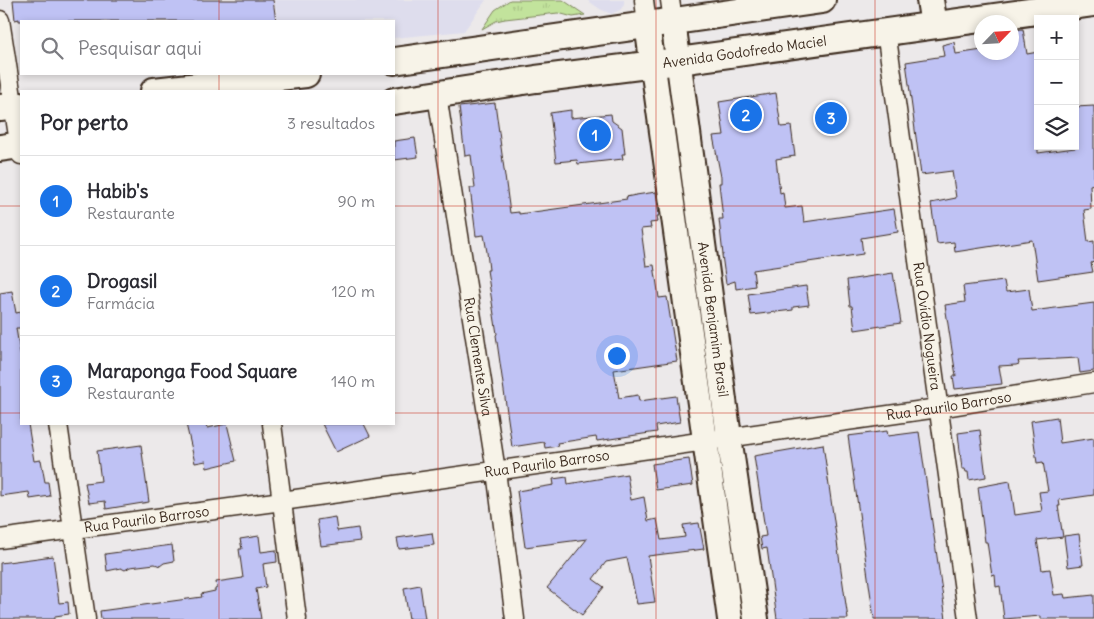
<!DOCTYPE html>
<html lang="pt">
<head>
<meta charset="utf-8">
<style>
	:root { --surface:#fff; --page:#f7f7f7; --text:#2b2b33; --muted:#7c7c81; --line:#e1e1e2; --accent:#1a73e8 }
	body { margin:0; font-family:Delius,sans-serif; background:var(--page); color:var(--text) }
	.controls { position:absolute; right:15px; top:15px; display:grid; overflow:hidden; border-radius:0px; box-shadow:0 2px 8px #0003 }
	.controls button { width:45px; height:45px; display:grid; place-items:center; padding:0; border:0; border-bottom:1px solid var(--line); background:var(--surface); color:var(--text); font:25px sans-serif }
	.compass { position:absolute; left:974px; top:15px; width:45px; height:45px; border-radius:50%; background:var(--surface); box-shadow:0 2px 8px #0003; rotate:65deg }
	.you { position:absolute; left:616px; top:355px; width:18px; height:18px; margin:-12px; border:4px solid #fff; border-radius:50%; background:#1a73e8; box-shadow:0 0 0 8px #1a73e833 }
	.badge { display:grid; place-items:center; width:32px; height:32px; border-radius:50%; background:var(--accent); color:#fff; font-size:16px; font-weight:700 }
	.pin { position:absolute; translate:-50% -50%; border:2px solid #fff; box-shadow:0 1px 5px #0006 }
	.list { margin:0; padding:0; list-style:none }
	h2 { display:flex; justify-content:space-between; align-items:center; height:65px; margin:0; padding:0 20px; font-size:21px }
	h2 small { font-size:16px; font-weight:400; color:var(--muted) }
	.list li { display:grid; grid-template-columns:32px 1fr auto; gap:15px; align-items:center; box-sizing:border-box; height:90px; padding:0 20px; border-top:1px solid var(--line) }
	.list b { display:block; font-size:19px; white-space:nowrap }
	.list p { margin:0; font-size:16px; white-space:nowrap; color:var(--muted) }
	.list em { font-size:16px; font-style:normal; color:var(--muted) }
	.icon { flex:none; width:28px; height:28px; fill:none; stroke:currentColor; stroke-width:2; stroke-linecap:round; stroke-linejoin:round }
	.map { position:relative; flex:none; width:1094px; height:619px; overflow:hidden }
	.search { position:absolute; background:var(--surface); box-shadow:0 2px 8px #0003; left:20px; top:20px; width:375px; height:55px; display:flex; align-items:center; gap:12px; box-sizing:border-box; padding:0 18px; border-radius:0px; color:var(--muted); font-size:19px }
	.panel { position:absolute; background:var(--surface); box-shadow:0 2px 8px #0003; left:20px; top:90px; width:375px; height:335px; border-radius:0px }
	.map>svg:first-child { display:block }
	.built { fill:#dedded }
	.grass { fill:url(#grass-tufts); stroke:#7e865d }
	.building { fill:#bfc2f4; stroke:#3b2a1e }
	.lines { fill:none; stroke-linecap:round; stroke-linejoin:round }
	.minor-casing { stroke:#3b2a1e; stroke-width:21 }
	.secondary-casing { stroke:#3b2a1e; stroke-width:28 }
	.primary-casing { stroke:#3b2a1e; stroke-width:30 }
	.minor { stroke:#f7f3e8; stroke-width:18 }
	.secondary { stroke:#f7f3e8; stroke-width:24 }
	.primary { stroke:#f7f3e8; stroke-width:26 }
	.grid { fill:none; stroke:#c8321e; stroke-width:1; stroke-opacity:0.55 }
	.labels { text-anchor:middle; stroke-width:5; stroke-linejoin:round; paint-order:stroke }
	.street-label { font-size:14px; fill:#3b2a1e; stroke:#f7f3e8 }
</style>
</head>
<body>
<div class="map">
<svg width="1094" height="619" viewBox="0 0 1094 619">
	<defs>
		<pattern id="grass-tufts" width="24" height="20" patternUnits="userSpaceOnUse" patternTransform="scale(1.25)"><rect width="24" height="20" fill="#c2e39c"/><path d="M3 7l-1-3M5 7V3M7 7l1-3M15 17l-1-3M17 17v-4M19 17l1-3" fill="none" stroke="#a8c386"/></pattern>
	</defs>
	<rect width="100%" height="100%" fill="#ece9ea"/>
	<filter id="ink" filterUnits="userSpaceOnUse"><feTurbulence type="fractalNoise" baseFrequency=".02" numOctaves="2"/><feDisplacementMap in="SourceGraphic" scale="10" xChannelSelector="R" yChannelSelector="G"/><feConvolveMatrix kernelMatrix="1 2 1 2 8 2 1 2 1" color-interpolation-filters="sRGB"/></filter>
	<g filter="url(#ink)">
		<g class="built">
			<polygon points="274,0 486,0 464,31 394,38 394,21 278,21"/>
			<polygon points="587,0 624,0 624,5 620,10 611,14 600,9"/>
		</g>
		<polygon class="grass" points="510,0 563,0 585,15 573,17 558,13 505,19 496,21 482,29 495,10"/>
		<g class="building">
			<polygon points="13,0 273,0 276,21 19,21 19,19 15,20"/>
			<polygon points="1023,29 1027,54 1038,52 1038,153 1075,148 1075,107 1094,106 1094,184 1090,185 1091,209 1084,210 1088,242 1094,241 1094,262 1091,263 1093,272 1038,280 1032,240 955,252 954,242 937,244 931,203 956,198 952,171 921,175 906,62 944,56 942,45 954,42 956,54 982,50 982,52 1012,52 1012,30"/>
			<polygon points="776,93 781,127 791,126 795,156 776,159 780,193 783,192 785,208 802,206 804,222 894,209 898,232 861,238 863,254 753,270 755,286 736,289 735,281 726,284 722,255 723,255 719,219 723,219 719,183 721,183 721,177 713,136 724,135 719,102"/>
			<polygon points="495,103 510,213 519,212 519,214 627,199 626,197 636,195 656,192 659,216 657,216 658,222 650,223 651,228 641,229 646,266 654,265 659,298 667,297 677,361 614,370 619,398 638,395 639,401 676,396 680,422 656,426 657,432 643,434 597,441 596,437 557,443 558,446 545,448 544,442 512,447 496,335 497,334 487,270 489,270 487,252 484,235 476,236 470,188 475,188 471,155 465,156 459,107"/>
			<polygon points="571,110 571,118 611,114 612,121 622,128 625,154 622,154 623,159 578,164 577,160 556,162 550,113"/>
			<polygon points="415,138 418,157 394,160 394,141"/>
			<polygon points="893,273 901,323 855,330 852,306 850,306 847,280"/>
			<polygon points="1004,281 1006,292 1029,289 1032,311 1094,303 1094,371 1080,373 1078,358 1018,361 1019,364 1016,365 999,366 1002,384 955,389 953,376 956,376 945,305 965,302 963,286"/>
			<polygon points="806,286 809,305 793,307 793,310 751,315 748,294"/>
			<polygon points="12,291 16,313 21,312 21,328 16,328 21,359 21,424 28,424 34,461 41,460 45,482 48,482 50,496 30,499 29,492 0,496 0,293"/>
			<polygon points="1057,417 1060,443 1094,438 1094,495 1059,500 1060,506 1058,506 1063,537 1037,540 1042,570 1050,569 1054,595 1064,594 1065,598 1094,595 1094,619 1041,619 1041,616 1004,619 1000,586 996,587 995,575 992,576 987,542 985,542 978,487 1010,481 1015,515 1042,511 1039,492 1048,491 1043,462 1037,463 1031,421"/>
			<polygon points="186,424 206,424 207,428 227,424 236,461 207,468 206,461 195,463"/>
			<polygon points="322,424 364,424 370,436 336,452"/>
			<polygon points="980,430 986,477 969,480 968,472 966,472 965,469 962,469 958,433"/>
			<polygon points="887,431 888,436 919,432 946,619 874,619 848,436"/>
			<polygon points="823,444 848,619 777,619 767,548 762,549 760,537 766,536 754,456"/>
			<polygon points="141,445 149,502 106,509 105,501 89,503 85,483 101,481 97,451"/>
			<polygon points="689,459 693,485 656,490 652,464"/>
			<polygon points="627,474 631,500 644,497 648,521 657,519 661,540 685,537 683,525 699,523 704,549 648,556 655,602 637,604 627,558 606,562 593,579 604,587 582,615 547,588 587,539 525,547 517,491 554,485 553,479 567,477 568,484"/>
			<polygon points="335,517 337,531 358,528 360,541 321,546 317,520"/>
			<polygon points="432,533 434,545 399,549 397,538"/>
			<polygon points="1079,534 1083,565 1068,567 1064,536"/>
			<polygon points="259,536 261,552 276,550 277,562 263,564 266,587 256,589 261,619 101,619 100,611 202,597 201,594 215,591 215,589 217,588 216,582 243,578 239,549 242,549 240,539"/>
			<polygon points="172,545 174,561 164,563 160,566 155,564 130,567 125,570 121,568 107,571 105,554"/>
			<polygon points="53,556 59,603 68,602 69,614 55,616 55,619 0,619 0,563"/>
			<polygon points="420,585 425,619 409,619 404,588"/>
		</g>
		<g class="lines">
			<g class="minor-casing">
				<g id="minor">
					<polyline points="644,0 647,24"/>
					<polyline points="670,0 673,21"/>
					<polyline points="0,20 21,155"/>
					<path id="s1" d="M886,31l82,588"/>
					<path id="s2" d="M437,95l59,376 19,148"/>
					<polyline points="58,424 86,619"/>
					<polyline points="272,424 297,619"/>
					<path id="s3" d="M0,539l282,-38 656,-93 156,-25"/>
				</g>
			</g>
			<g class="secondary-casing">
				<g id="secondary">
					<path id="s4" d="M673,21l56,416 27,182"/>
					<polyline points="647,24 730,619"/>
				</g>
			</g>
			<g class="primary-casing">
				<g id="primary">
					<polyline points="930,0 934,25"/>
					<polyline points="394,61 822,0"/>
					<polyline points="154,91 306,74"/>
					<path id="s5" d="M394,101l142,-22 143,-18 415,-58"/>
					<polyline points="0,108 21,106"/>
					<polyline points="0,148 21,145"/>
				</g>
			</g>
			<use href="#minor" class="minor"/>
			<use href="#secondary" class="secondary"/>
			<use href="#primary" class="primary"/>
		</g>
	</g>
	<path class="grid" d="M219,0v21M438,0v619M656,0v619M875,0v619M219,74v17M0,206h21M394,206h700M0,413h21M394,413h700M219,424v195"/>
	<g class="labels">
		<g class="street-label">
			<text dy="5" stroke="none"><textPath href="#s5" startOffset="354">Avenida Godofredo Maciel</textPath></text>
			<text dy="5" stroke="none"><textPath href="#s4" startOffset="301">Avenida Benjamim Brasil</textPath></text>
			<text dy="5" stroke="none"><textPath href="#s1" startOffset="298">Rua Ovídio Nogueira</textPath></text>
			<text dy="5" stroke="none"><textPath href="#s2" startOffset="265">Rua Clemente Silva</textPath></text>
			<text dy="5" stroke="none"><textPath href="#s3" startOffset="958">Rua Paurilo Barroso</textPath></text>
			<text dy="5" stroke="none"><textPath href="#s3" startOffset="552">Rua Paurilo Barroso</textPath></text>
			<text dy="5" stroke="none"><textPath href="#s3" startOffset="148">Rua Paurilo Barroso</textPath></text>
		</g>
	</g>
</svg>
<div class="controls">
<button>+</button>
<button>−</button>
<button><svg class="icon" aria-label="layers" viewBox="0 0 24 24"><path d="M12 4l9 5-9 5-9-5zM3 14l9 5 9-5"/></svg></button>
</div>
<svg class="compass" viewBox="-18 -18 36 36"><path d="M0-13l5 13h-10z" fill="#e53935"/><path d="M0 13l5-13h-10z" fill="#7c7c81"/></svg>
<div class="you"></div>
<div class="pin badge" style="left:595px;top:135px">1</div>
<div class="pin badge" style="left:746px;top:115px">2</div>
<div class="pin badge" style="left:831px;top:118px">3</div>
<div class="search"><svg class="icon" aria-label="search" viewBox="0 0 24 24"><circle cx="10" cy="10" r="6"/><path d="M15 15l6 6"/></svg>Pesquisar aqui</div>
<section class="panel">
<h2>Por perto<small>3 resultados</small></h2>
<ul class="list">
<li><span class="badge">1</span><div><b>Habib's</b><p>Restaurante</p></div><em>90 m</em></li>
<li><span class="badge">2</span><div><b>Drogasil</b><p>Farmácia</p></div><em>120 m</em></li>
<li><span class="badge">3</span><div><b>Maraponga Food Square</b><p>Restaurante</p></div><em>140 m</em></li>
</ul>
</section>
</div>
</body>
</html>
